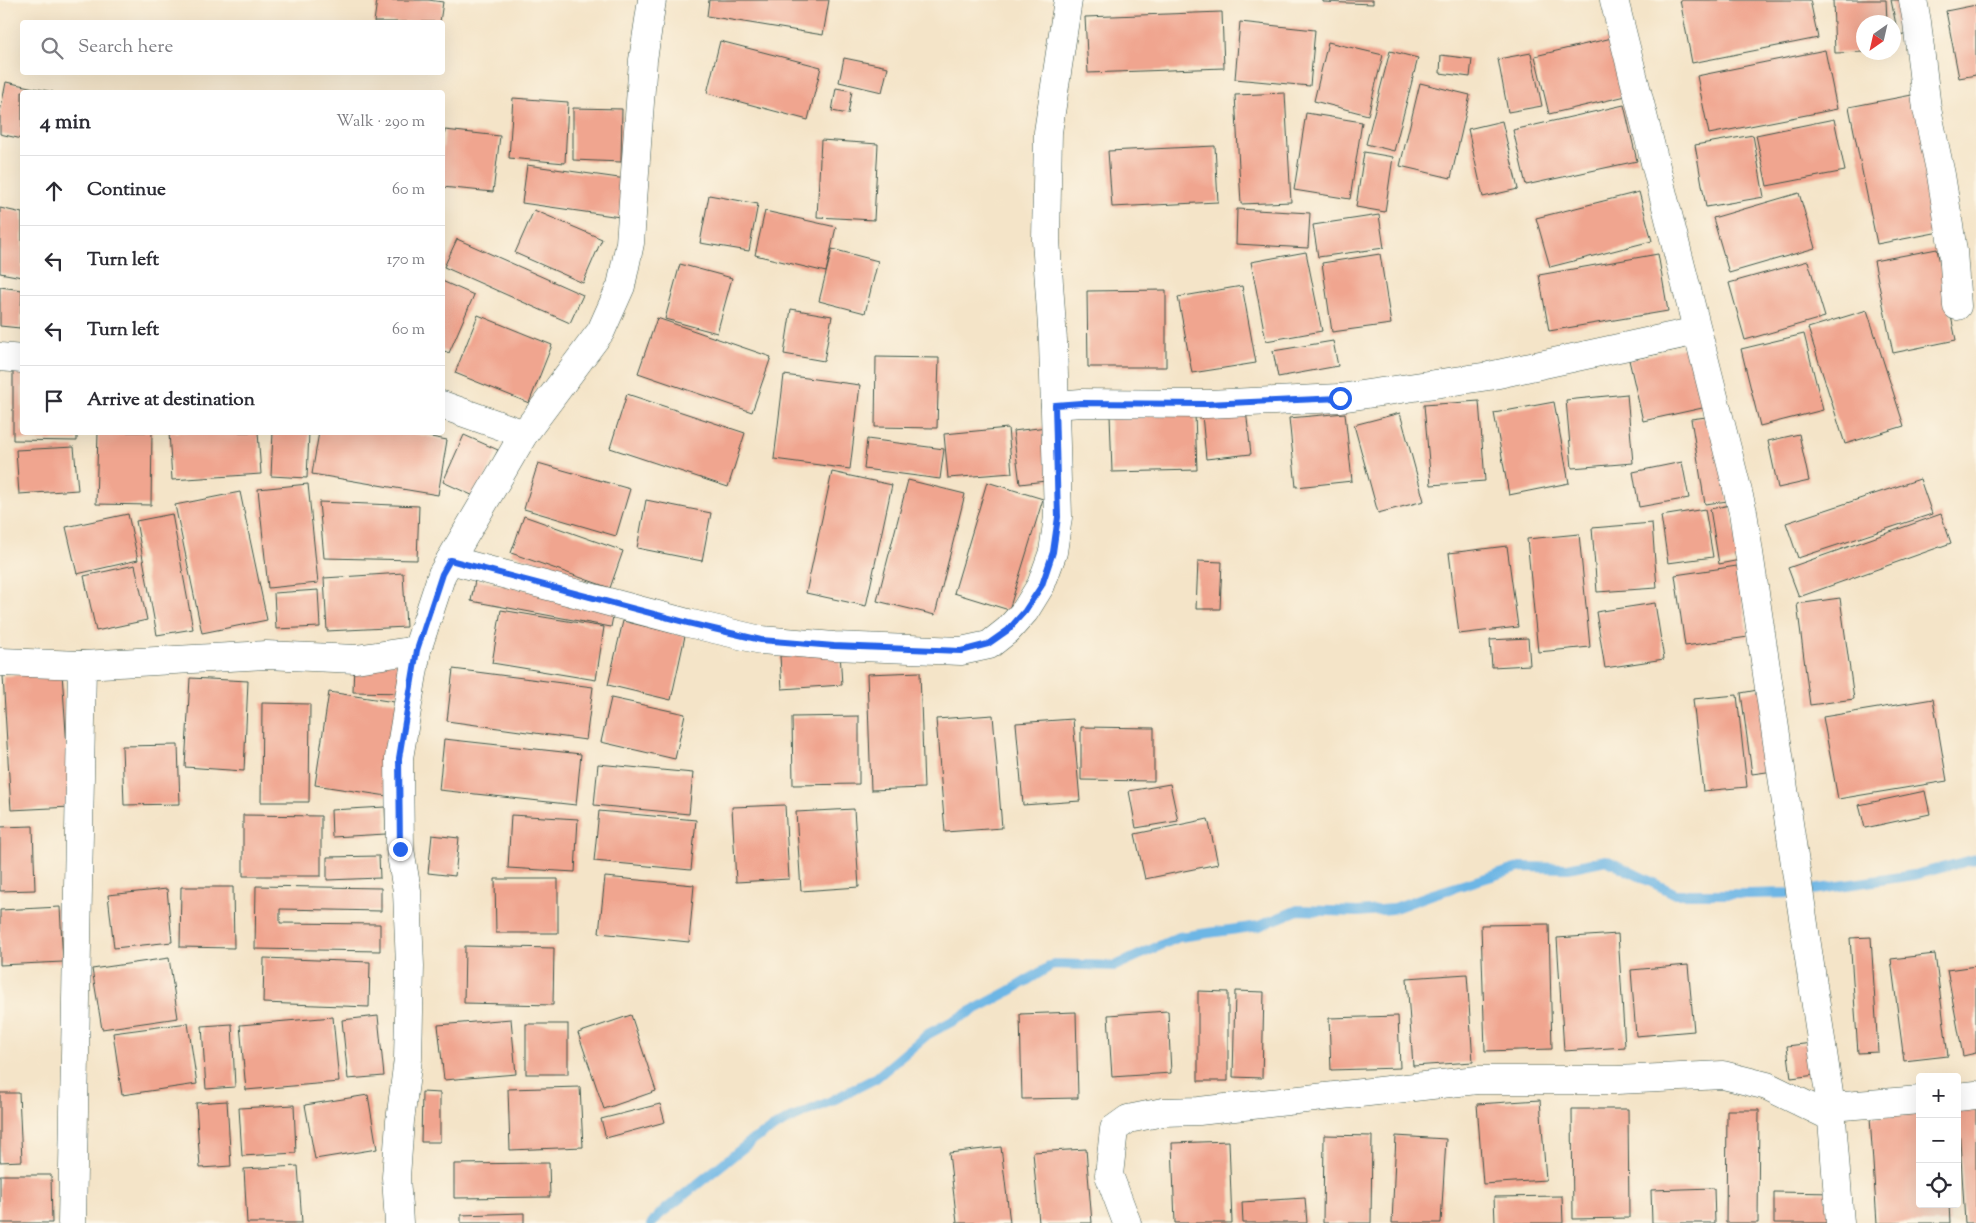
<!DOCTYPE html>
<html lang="en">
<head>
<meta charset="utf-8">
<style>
	:root { --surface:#fff; --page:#f2f2f3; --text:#2b2b33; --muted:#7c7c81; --line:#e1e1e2 }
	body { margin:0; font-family:"Sorts Mill Goudy",serif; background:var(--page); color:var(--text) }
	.controls { position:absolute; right:15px; bottom:15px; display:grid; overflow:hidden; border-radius:5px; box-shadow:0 5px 20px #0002 }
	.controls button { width:45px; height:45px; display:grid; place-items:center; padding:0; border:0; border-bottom:1px solid var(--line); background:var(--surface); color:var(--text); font:25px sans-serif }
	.compass { position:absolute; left:1856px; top:15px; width:45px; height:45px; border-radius:50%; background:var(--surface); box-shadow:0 5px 20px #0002; rotate:214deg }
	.stop { position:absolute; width:15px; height:15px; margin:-11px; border:4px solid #2563eb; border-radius:50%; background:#fff }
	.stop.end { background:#2563eb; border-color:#fff; box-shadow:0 1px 5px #0008 }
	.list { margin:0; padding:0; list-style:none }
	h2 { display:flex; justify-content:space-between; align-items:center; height:65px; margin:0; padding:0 20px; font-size:21px }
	h2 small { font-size:16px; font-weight:400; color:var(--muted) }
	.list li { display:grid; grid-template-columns:32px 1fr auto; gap:15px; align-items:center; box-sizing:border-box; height:70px; padding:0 20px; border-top:1px solid var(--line) }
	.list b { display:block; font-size:19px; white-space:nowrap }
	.list em { font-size:16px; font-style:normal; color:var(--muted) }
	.icon { flex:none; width:28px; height:28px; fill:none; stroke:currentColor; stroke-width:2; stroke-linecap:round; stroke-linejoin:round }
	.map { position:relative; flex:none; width:1976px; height:1223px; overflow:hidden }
	.search { position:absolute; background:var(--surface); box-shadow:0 5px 20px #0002; left:20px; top:20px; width:425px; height:55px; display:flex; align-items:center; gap:12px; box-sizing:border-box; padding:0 18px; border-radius:5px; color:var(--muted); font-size:19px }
	.panel { position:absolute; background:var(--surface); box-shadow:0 5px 20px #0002; left:20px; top:90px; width:425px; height:345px; border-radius:5px }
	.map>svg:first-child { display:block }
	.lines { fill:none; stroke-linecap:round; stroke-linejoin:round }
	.stream { stroke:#6db6e5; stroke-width:10 }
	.building { fill:#f0a58f }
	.minor-casing { stroke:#3f564a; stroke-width:29 }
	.minor { stroke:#fff; stroke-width:28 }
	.route { stroke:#2563eb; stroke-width:6 }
</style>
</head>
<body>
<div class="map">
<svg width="1976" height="1223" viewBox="0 0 1976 1223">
	<rect width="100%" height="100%" fill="#fcf5e5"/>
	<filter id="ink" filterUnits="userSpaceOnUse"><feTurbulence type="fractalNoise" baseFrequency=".02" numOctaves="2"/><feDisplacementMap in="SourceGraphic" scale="10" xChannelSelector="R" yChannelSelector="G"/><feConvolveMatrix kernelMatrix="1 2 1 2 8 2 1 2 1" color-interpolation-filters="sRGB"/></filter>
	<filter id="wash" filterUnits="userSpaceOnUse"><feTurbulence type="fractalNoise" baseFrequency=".0096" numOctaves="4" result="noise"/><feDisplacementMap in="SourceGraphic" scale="20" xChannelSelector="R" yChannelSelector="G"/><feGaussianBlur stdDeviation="1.12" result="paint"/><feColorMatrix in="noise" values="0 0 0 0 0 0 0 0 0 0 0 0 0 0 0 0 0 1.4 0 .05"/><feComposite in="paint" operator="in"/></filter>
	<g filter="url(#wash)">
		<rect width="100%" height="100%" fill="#f4e4c8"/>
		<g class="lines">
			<polyline class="stream" points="652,1223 660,1214 754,1139 788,1120 831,1101 876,1078 928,1034 1008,992 1054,964 1115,966 1179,937 1259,926 1298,910 1358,912 1392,909 1433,894 1522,867 1568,868 1606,860 1676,894 1749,894 1792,893 1914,875 1976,859"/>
		</g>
		<g id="blocks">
			<g class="building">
				<polygon points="377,0 428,0 443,2 440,22 374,22"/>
				<polygon points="709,0 829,0 823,35 707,16"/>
				<polygon points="1323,0 1373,0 1373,4 1323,2"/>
				<polygon points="1680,0 1810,0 1818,38 1692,63"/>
				<polygon points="1833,0 1886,0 1887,22 1864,22 1864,52 1835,53"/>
				<polygon points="1891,0 1909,0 1915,32 1898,35"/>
				<polygon points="1976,5 1976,75 1959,78 1946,11"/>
				<polygon points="1222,12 1224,68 1088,73 1085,17"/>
				<polygon points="1240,22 1315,30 1310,86 1235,79"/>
				<polygon points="1612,38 1626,96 1549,114 1535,56"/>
				<polygon points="720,41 821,67 808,120 707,93"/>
				<polygon points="1328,42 1383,55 1368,115 1314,101"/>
				<polygon points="1825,50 1837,109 1709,134 1697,76"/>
				<polygon points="1390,51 1418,58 1394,151 1366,144"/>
				<polygon points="1531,53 1542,106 1508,112 1498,59"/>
				<polygon points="1441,55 1472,59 1470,77 1440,73"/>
				<polygon points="844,58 888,67 882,92 839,82"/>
				<polygon points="6,82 53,92 22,92 22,139 0,134 0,113"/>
				<polygon points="1420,83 1470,95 1451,178 1400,166"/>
				<polygon points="836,88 852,91 848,114 832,111"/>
				<polygon points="1285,93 1291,202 1241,204 1235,95"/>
				<polygon points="1917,94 1945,231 1877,244 1849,107"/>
				<polygon points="513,98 568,102 565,163 509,158"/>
				<polygon points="1624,105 1637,161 1526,185 1513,130"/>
				<polygon points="573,108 622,109 621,162 573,160"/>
				<polygon points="1306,113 1362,122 1350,199 1294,190"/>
				<polygon points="1834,119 1845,171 1767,186 1756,135"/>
				<polygon points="1502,121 1518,189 1483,197 1468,129"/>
				<polygon points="445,130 500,136 493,192 442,187 442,157"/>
				<polygon points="1753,135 1764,197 1706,207 1695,145"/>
				<polygon points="821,140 878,144 874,220 817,217"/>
				<polygon points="1215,146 1218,202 1112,207 1108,151"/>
				<polygon points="1364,152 1393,157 1385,212 1356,207"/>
				<polygon points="527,165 626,179 620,217 522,203"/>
				<polygon points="1639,192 1652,241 1550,267 1536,218"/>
				<polygon points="1799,193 1815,248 1729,273 1713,218"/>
				<polygon points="709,195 758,204 749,251 700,243"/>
				<polygon points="0,208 22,213 22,277 0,273"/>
				<polygon points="1237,209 1310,213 1308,248 1236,244"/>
				<polygon points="534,210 602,239 583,283 515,253"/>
				<polygon points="765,211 836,227 826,272 755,255"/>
				<polygon points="1379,215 1384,248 1318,257 1313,225"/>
				<polygon points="457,239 583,295 570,323 444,267"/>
				<polygon points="832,249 878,261 865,313 819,301"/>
				<polygon points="1937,249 1956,340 1893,353 1874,261"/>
				<polygon points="1306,252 1322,331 1266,341 1251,262"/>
				<polygon points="1380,254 1391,324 1332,332 1322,263"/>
				<polygon points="1658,254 1668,311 1549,331 1539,275"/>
				<polygon points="1808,261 1825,317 1745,340 1729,283"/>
				<polygon points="680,264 732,278 717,333 665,319"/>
				<polygon points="442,281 474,295 449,353 442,350"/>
				<polygon points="1242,286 1256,363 1192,373 1178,297"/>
				<polygon points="0,287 22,290 20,328 0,326"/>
				<polygon points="1166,290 1166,367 1088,367 1087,291"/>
				<polygon points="791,309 832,316 824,361 784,354"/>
				<polygon points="1867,310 1904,426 1845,444 1808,328"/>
				<polygon points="478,315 552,345 529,403 455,373"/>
				<polygon points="657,318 771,357 752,412 638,373"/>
				<polygon points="1804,334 1823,410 1760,426 1741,349"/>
				<polygon points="1333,341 1338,366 1278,377 1273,351"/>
				<polygon points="1693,346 1707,407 1643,421 1629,360"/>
				<polygon points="876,357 939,358 937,428 875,427"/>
				<polygon points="13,369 22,369 22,432 77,432 77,441 13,440"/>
				<polygon points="784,375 860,385 850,469 774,459"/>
				<polygon points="627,394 745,433 728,487 610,448"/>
				<polygon points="1627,394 1633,463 1572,468 1566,400"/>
				<polygon points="1479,401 1485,481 1431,485 1424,405"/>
				<polygon points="1554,402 1569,483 1509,495 1494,413"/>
				<polygon points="1246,410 1251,454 1206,459 1202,414"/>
				<polygon points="1345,413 1352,481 1296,487 1289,418"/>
				<polygon points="1400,413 1424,501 1378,513 1354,425"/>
				<polygon points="1195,414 1197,470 1112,472 1110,415"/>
				<polygon points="1714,416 1728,501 1705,504 1691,419"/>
				<polygon points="1047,427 1054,480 1020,484 1013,431"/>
				<polygon points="1008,428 1012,473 948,478 944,434"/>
				<polygon points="98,432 152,432 151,505 96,504"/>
				<polygon points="169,432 258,432 261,474 172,480"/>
				<polygon points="273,432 309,432 307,478 271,476"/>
				<polygon points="319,432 405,432 447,440 438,495 312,474"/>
				<polygon points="1799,434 1809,481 1778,488 1768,441"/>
				<polygon points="464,435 498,450 476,497 443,482"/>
				<polygon points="867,439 944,449 940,479 864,469"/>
				<polygon points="74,447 78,490 19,494 16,450"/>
				<polygon points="1682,462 1689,498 1639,507 1633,472"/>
				<polygon points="538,463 630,489 616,536 524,509"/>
				<polygon points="832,472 892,485 866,606 806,593"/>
				<polygon points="1920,479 1932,514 1798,558 1786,523"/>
				<polygon points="908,480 965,494 935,615 877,601"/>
				<polygon points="987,482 1043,499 1009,610 954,593"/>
				<polygon points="308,484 318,583 268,588 258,489"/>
				<polygon points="240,492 267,620 202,633 175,505"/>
				<polygon points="646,500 711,513 702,561 637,548"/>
				<polygon points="319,502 419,506 417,560 324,558"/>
				<polygon points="1730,505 1740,560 1719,564 1710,509"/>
				<polygon points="1705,509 1713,557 1668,563 1661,516"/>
				<polygon points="128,514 138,560 77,574 66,527"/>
				<polygon points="172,514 193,629 157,635 136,521"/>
				<polygon points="1941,514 1951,543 1799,597 1788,568"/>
				<polygon points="524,516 623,551 610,588 511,553"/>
				<polygon points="1652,523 1657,588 1597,592 1592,528"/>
				<polygon points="1579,534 1590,647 1538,652 1527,539"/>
				<polygon points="1507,546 1518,627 1459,634 1449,553"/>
				<polygon points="1198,561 1222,562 1220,609 1196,609"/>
				<polygon points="135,565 147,620 96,631 84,576"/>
				<polygon points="1737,566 1748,637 1685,646 1675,575"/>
				<polygon points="403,573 406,627 327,631 324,578"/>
				<polygon points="475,580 615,606 611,627 471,601"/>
				<polygon points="318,590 320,627 276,629 274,593"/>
				<polygon points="1840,598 1854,699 1810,705 1797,604"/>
				<polygon points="1655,603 1664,659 1605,668 1596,612"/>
				<polygon points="501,610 604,627 596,680 492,663"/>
				<polygon points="623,621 685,636 671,700 608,685"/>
				<polygon points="1528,638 1530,665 1492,667 1490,640"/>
				<polygon points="840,652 842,685 782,689 780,656"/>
				<polygon points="354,662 406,663 406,693 353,692"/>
				<polygon points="453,669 593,687 586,740 447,721"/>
				<polygon points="920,672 924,788 871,790 867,674"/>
				<polygon points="62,673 71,807 11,810 3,676"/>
				<polygon points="190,678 248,681 244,771 185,767"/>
				<polygon points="1763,689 1774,771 1752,774 1741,693"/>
				<polygon points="329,692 401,703 387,796 315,785"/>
				<polygon points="1737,695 1747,787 1703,791 1693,699"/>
				<polygon points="611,698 685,714 675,759 601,742"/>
				<polygon points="1933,699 1947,781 1838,799 1823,717"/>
				<polygon points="262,703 310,704 309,802 261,802"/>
				<polygon points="993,715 1002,828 945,832 936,719"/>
				<polygon points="859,716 859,784 793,785 792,717"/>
				<polygon points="1073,719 1080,801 1023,805 1016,723"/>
				<polygon points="1081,727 1154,728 1154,781 1081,780"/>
				<polygon points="444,739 581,754 576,805 439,790"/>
				<polygon points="178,745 180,804 124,805 122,746"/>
				<polygon points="598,764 693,773 689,814 594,805"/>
				<polygon points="1170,784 1178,821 1136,828 1129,791"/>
				<polygon points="1925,791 1930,814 1865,828 1859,805"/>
				<polygon points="785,805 789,879 736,882 732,807"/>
				<polygon points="385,807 386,834 332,837 331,810"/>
				<polygon points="854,809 859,887 801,891 796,812"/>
				<polygon points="599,811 696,820 691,870 594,861"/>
				<polygon points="243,815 321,816 321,876 243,876"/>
				<polygon points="511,815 578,819 575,872 508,868"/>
				<polygon points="1208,819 1218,864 1145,879 1135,834"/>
				<polygon points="33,826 35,890 0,891 0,827"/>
				<polygon points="432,835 459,838 455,876 428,873"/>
				<polygon points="379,856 380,878 327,880 327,857"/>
				<polygon points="605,877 694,885 689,942 599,933"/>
				<polygon points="495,879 558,879 558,933 496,933"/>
				<polygon points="256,886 381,888 381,911 280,909 280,923 380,924 380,951 255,949"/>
				<polygon points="181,887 233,887 234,948 180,947"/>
				<polygon points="167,889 172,942 114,948 108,895"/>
				<polygon points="60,907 63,962 0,965 0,910"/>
				<polygon points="1549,924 1552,1049 1485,1051 1481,925"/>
				<polygon points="1618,934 1625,1047 1564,1051 1557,938"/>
				<polygon points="1871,937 1878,1052 1858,1053 1850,938"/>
				<polygon points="465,946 554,948 553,1005 464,1003"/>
				<polygon points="1935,954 1948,1056 1904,1061 1891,959"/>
				<polygon points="169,958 178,1018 102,1029 92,969"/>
				<polygon points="264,958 370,962 369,1007 263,1003"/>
				<polygon points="1688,965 1694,1031 1636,1036 1631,970"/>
				<polygon points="1976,966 1976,1053 1963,1056 1947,970"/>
				<polygon points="1467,974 1473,1062 1413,1066 1407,978"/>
				<polygon points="1198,991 1228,992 1228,1081 1198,1081"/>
				<polygon points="1235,991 1264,992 1262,1078 1233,1077"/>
				<polygon points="1168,1011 1171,1073 1112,1077 1108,1015"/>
				<polygon points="1076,1012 1078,1098 1022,1099 1020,1014"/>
				<polygon points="631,1015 656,1091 604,1109 578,1033"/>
				<polygon points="378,1016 384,1076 348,1079 342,1020"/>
				<polygon points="1398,1016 1400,1068 1331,1070 1329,1018"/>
				<polygon points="333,1017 339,1082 246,1090 240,1025"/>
				<polygon points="511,1019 516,1074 444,1080 438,1025"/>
				<polygon points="188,1023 197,1084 122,1095 113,1033"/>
				<polygon points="232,1024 235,1087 206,1089 202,1026"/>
				<rect x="526" y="1024" width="42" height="50"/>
				<polygon points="1812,1043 1816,1075 1791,1078 1787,1046"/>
				<polygon points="580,1087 583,1147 510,1150 508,1089"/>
				<polygon points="422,1092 440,1093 440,1142 421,1142"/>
				<polygon points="0,1093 19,1093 22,1161 0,1162"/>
				<polygon points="368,1095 377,1149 315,1159 305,1105"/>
				<polygon points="1540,1100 1546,1180 1483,1184 1477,1104"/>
				<polygon points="227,1101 231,1166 200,1168 196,1103"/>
				<polygon points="660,1104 665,1122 606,1138 601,1119"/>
				<polygon points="294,1105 296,1153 242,1156 239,1108"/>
				<polygon points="1976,1107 1976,1223 1965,1223 1958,1108"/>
				<polygon points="1572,1109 1628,1109 1629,1218 1573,1219"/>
				<polygon points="1727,1110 1759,1110 1758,1223 1726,1223"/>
				<polygon points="1920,1114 1920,1204 1949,1204 1950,1223 1877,1223 1870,1117"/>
				<polygon points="1324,1135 1372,1136 1371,1223 1323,1223"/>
				<polygon points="1396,1136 1446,1139 1441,1223 1392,1223"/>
				<polygon points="1229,1141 1232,1223 1175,1223 1172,1143"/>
				<polygon points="1001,1147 1010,1223 957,1223 949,1153"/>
				<polygon points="1086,1149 1092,1223 1039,1223 1033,1152"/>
				<polygon points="549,1163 550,1197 454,1198 454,1164"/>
				<polygon points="298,1166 302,1223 247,1223 244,1169"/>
				<polygon points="0,1175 51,1175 52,1223 0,1223"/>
				<polygon points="1714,1188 1715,1223 1652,1223 1651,1190"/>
				<polygon points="1774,1192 1835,1193 1835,1223 1774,1223"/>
				<polygon points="1562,1196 1563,1223 1495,1223 1494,1197"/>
				<polygon points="1305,1198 1307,1223 1243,1223 1242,1202"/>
				<polygon points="524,1213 524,1223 461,1223 461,1215"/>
			</g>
		</g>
	</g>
	<g filter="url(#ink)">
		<use href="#blocks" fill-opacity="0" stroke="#3f564a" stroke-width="1"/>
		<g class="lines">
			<g class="minor-casing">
				<g id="minor">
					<polyline points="1614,0 1743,512 1831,1107 1840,1223"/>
					<polyline points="1913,0 1917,22 1927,109 1941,175 1953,251 1957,306"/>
					<polyline points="0,357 22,359"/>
					<polyline points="442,405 524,434"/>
					<polyline points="1055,405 1081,403 1207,404 1340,398 1489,376 1697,331"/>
					<polyline points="450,560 688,623 761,640 834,646 961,651 989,645 1008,630 1025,611 1041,585 1053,552 1058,517 1053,341 1046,240 1048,132 1068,0"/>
					<polyline points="0,662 82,665 266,655 356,659 417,650"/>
					<polyline points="1957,1097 1976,1095"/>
					<polyline points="1831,1107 1920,1100"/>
					<polyline points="72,1223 82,665"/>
					<polyline points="399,1223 396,1177 400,1121 408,1059 410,966 407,891 400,849 399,758 417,650 442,574 524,434 601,331 621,286 630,243 643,60 652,0"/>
					<polyline points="1127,1223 1109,1175 1114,1129 1128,1119 1163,1112 1199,1111 1477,1080 1617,1080 1723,1075 1767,1086 1831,1117"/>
				</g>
			</g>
			<use href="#minor" class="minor"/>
		</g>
	</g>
	<g class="lines" filter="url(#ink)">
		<polyline class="route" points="400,849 399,758 417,650 442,574 450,560 688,623 761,640 834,646 961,651 988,644 1008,630 1025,611 1042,585 1053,552 1058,517 1055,405 1081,403 1207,404 1340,398"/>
	</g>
</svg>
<div class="controls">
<button>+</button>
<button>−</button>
<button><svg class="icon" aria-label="locate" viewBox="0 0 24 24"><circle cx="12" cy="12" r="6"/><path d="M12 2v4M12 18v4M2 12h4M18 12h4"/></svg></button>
</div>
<svg class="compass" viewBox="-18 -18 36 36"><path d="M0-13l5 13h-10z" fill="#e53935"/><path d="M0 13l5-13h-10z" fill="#7c7c81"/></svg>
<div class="stop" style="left:1340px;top:398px"></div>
<div class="stop end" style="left:400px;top:849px"></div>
<div class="search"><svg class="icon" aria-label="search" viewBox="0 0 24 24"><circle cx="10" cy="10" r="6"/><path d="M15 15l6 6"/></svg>Search here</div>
<section class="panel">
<h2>4 min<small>Walk · 290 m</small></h2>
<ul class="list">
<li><svg class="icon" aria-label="ahead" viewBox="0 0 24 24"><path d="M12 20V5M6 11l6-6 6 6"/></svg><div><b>Continue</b></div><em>60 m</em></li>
<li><svg class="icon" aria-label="left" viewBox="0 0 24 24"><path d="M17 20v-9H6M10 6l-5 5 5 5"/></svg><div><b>Turn left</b></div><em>170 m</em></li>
<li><svg class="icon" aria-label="left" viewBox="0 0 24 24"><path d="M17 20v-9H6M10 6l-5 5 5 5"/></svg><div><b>Turn left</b></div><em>60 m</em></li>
<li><svg class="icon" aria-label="arrive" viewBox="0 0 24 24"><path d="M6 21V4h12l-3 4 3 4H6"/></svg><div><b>Arrive at destination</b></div></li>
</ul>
</section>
</div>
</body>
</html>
